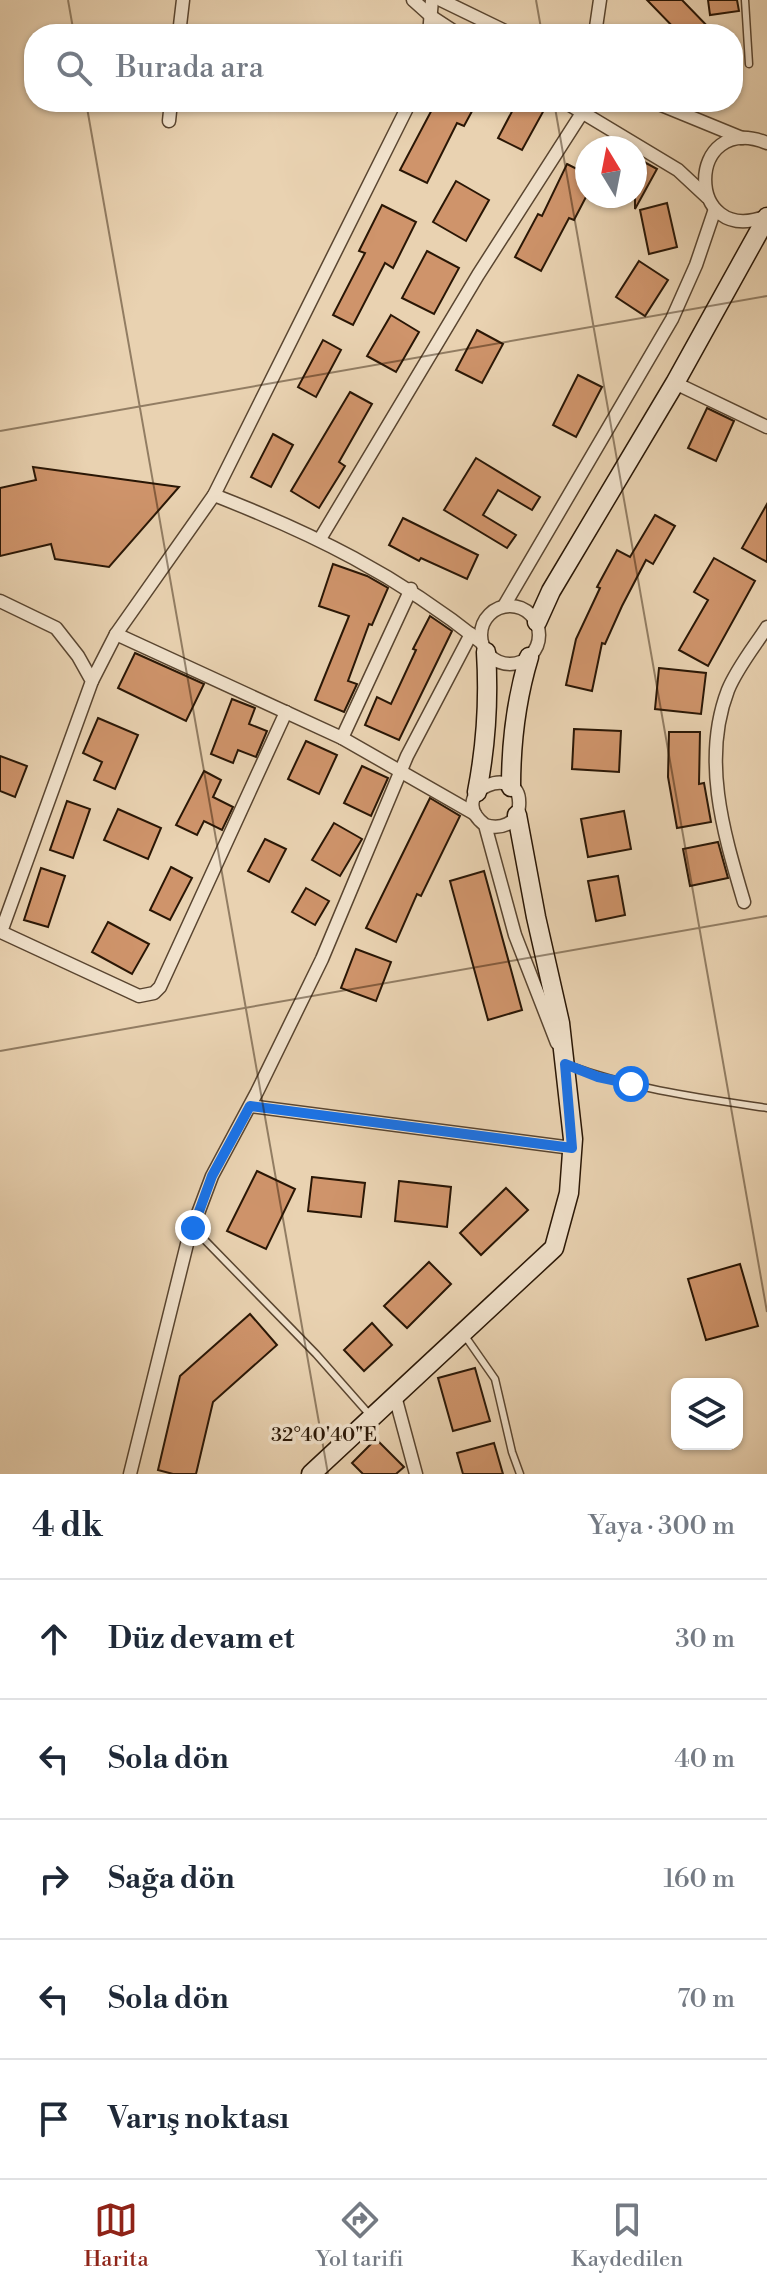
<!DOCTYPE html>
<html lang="tr">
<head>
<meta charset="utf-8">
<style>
	:root { --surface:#fff; --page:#f2f2f3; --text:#1f2937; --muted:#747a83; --line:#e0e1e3; --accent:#8f2418 }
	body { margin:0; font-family:"Libre Bodoni",serif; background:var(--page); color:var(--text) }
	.controls { position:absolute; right:24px; bottom:24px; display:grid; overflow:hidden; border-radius:16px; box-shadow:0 2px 6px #0004 }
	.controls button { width:72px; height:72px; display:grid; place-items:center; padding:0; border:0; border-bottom:2px solid var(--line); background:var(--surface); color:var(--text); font:40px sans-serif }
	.compass { position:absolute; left:575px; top:136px; width:72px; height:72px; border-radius:50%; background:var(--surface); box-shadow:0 2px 6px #0004; rotate:350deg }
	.stop { position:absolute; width:24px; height:24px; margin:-18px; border:6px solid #1a73e8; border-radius:50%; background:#fff }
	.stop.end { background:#1a73e8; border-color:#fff; box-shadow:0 2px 8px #0008 }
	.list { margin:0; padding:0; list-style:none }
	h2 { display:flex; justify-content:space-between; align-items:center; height:104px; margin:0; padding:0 32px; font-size:34px }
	h2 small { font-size:26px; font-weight:400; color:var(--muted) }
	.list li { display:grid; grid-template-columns:52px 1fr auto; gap:24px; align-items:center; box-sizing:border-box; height:120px; padding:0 32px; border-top:2px solid var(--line) }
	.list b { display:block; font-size:30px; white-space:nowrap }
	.list em { font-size:26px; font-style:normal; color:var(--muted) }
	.icon { flex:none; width:44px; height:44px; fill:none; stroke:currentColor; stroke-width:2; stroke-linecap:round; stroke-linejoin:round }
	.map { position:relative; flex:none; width:767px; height:1474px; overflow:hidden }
	.search { position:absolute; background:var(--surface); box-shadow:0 2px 6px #0004; left:24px; right:24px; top:24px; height:88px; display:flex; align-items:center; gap:20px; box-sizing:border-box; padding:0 28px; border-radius:32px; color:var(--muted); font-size:30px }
	.sheet { height:704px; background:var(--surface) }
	nav { display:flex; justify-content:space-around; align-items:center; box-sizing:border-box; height:112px; border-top:2px solid var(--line); background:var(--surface); font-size:22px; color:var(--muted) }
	nav a { display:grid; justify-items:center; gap:4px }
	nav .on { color:var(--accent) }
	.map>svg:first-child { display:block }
	.building { fill:#cf946b; stroke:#291605; stroke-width:2 }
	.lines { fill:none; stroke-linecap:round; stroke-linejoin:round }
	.lane-casing { stroke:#594530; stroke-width:9 }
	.street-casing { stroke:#594530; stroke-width:15 }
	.secondary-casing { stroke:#291605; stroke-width:21 }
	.lane { stroke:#f1e2cc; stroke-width:6 }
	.street { stroke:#f1e2cc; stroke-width:12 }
	.secondary { stroke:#f1e2cc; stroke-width:18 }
	.route { stroke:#1a73e8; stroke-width:10 }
	.ticks { fill:none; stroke:#291605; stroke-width:2; stroke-opacity:0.45 }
	.ticks-label { font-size:20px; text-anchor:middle; fill:#291605; stroke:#f1e2cc; stroke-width:7; stroke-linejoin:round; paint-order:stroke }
</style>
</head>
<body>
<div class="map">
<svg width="767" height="1474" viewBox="0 0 767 1474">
	<rect width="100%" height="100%" fill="#e9d2b1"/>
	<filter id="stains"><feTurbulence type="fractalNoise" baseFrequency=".0025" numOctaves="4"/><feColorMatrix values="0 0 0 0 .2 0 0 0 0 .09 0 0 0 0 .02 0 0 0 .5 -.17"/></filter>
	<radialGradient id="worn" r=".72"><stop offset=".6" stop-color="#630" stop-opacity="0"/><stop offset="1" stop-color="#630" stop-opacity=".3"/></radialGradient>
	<g class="building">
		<polygon points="647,0 682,0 715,34 680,34"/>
		<polygon points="708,0 737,0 739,11 710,15"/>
		<polygon points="436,102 477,102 464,126 457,123 427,183 400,170"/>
		<polygon points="517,102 528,102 544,110 522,150 498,138"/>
		<polygon points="635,157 657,169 635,209"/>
		<polygon points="567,164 587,174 587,195 574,220 569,218 541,271 515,257 538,214 542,216"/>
		<polygon points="456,181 489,200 466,241 433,222"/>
		<polygon points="667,203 677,247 649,254 640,210"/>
		<polygon points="382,205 416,222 393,268 385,263 353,325 333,315 365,253 359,251"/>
		<polygon points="427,251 459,268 434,314 402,298"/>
		<polygon points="639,261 668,280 645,316 616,297"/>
		<polygon points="391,315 419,332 396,372 367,356"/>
		<polygon points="477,330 503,344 482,383 456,370"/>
		<polygon points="323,340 341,350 316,397 298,387"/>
		<polygon points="578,375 602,387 576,437 553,425"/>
		<polygon points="350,392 372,404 339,462 345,466 319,508 291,491"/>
		<polygon points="707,408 734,421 716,461 688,448"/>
		<polygon points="273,434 293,445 271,487 251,477"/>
		<polygon points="476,458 540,497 532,510 498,490 483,515 516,535 507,548 444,510"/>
		<polygon points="33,467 179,487 109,567 55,559 51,544 0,556 0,488 36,480"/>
		<polygon points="767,504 767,562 742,548"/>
		<polygon points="655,515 675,526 653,564 646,560 622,606 605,644 602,643 592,691 566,685 576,639 600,588 597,587 617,550 630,557"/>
		<polygon points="403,518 478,555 467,579 421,558 419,561 389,545"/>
		<polygon points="714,558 755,581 708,666 679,650 708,600 694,592"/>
		<polygon points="333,564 367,576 388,588 372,625 369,624 348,681 357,684 344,712 315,700 349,616 319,606"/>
		<polygon points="430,616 452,631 399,740 365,725 377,697 391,704 416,650 413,649"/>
		<polygon points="135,653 204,684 186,721 118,688"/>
		<polygon points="659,668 706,673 701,714 655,709"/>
		<polygon points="232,699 255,708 249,724 267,731 256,757 238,750 233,763 211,754"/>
		<polygon points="98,718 138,735 115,789 94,780 102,762 83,753"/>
		<polygon points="574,729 621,731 619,772 572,769"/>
		<polygon points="669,732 700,732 699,784 704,783 711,822 677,828 668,777"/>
		<polygon points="306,741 337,755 319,794 288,779"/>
		<polygon points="0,756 27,766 15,797 0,791"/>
		<polygon points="362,766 388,778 371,816 344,803"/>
		<polygon points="204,771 221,780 213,797 233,807 222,830 204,821 197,835 176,825"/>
		<polygon points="430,798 460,816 421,896 417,894 396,942 366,928"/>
		<polygon points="67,801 90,809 73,858 50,850"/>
		<polygon points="118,809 161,828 148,859 104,840"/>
		<polygon points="624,811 631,849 588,857 581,819"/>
		<polygon points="334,823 362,839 340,876 312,860"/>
		<polygon points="265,839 286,849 269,882 248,871"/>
		<polygon points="718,842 728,878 690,886 683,849"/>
		<polygon points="171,867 192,878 170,920 150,910"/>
		<polygon points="41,868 65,876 48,927 24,920"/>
		<polygon points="484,871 522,1010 488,1020 450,881"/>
		<polygon points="618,876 625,915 596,921 588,881"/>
		<polygon points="306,888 329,901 315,925 292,912"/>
		<polygon points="108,922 149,944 132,974 92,952"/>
		<polygon points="356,949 391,962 376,1001 341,988"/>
		<polygon points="257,1171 295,1189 266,1249 227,1231"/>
		<polygon points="312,1177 365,1183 361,1217 308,1211"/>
		<polygon points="399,1181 451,1187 447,1227 395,1221"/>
		<polygon points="506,1188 528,1210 481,1255 460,1233"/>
		<polygon points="429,1262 451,1284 407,1328 384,1306"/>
		<polygon points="740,1264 758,1326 706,1340 688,1279"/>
		<polygon points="250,1314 277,1345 213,1402 196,1474 173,1474 158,1470 180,1376"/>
		<polygon points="372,1323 392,1345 364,1371 344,1350"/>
		<polygon points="475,1368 490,1421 453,1431 438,1378"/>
		<polygon points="376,1439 404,1467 396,1474 363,1474 352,1463"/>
		<polygon points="494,1443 503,1474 463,1474 457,1453"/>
	</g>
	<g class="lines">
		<g class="lane-casing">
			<g id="lane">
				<polyline points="745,0 749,64"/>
				<path d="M568,1065c64,24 132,33 199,43"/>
				<polyline points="193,1228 316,1354 369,1414"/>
				<polyline points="465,1336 495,1379 512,1452 520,1474"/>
			</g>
		</g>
		<g class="street-casing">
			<g id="street">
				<polyline points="413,0 432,17 458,34"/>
				<polyline points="441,0 511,34"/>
				<polyline points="179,34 183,0"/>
				<polyline points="429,34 432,0"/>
				<polyline points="595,34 600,0"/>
				<polyline points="565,102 678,170 707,197"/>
				<polyline points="654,102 742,138"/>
				<polyline points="169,121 171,102"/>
				<path d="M767,143c-82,-33 -83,106 0,73"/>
				<polyline points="675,383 767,427"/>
				<path d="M214,495c100,39 183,80 268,148"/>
				<polyline points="320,539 478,275 582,113"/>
				<polyline points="0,601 56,628 78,656 92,681 1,932 139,996 154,993 160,987 286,712"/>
				<circle cx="510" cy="635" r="29"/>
				<polyline points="504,606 672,319 696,265 715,209"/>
				<polyline points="116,634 342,738 475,814"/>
				<polyline points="92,681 116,634 214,495 410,102"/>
				<polyline points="342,738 411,589"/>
				<path d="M485,825c15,5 33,-1 34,-19 4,-46 -77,-15 -34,19l30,110 42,108"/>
				<path d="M744,902c-20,-68 -43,-142 -16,-212 9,-22 26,-43 39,-63"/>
				<polyline points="250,1106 572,1148"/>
				<polyline points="395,1396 416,1474"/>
				<polyline points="130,1474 188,1240 212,1176 257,1092 322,959 407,756 471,634"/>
			</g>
		</g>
		<g class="secondary-casing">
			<g id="secondary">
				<polyline points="537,622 551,591 675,383 767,217"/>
				<path d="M511,787c0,-44 5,-87 18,-130"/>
				<path d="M477,792c9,-46 12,-93 9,-140"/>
				<polyline points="311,1474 554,1248 569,1193 573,1139 560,1023 536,917 517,815"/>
			</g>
		</g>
		<use href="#lane" class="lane"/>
		<use href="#street" class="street"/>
		<use href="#secondary" class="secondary"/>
	</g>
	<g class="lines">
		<polyline class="route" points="193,1228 212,1176 250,1106 572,1148 565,1064 598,1077 631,1084"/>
	</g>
	<path class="ticks" d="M68,0l6,34M536,0l6,34M86,102l242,1372M554,102l213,1210M0,431l767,-135M0,1051l767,-135"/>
	<g class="ticks-label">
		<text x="324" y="1441">32°40'40"E</text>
	</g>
	<rect width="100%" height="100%" filter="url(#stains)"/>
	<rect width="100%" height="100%" fill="url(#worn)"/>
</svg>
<div class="controls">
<button><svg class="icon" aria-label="layers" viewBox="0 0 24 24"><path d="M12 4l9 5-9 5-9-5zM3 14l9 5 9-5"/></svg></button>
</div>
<svg class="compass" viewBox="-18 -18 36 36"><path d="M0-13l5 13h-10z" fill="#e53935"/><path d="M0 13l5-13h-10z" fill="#747a83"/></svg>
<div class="stop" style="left:631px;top:1084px"></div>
<div class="stop end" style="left:193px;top:1228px"></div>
<div class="search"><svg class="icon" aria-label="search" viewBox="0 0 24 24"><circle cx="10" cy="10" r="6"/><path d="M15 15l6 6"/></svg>Burada ara</div>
</div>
<section class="sheet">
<h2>4 dk<small>Yaya · 300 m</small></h2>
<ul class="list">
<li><svg class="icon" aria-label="ahead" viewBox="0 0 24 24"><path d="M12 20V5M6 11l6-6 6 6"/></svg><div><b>Düz devam et</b></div><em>30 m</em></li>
<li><svg class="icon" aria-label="left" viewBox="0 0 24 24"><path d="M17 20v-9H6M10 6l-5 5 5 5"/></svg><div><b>Sola dön</b></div><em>40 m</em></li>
<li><svg class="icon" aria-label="right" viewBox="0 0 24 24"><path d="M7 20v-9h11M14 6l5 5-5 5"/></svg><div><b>Sağa dön</b></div><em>160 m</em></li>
<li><svg class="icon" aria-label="left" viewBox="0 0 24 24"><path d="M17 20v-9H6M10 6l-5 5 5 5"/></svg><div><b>Sola dön</b></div><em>70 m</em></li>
<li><svg class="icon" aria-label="arrive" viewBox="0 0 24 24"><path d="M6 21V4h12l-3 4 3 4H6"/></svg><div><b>Varış noktası</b></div></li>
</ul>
</section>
<nav>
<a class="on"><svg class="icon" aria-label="map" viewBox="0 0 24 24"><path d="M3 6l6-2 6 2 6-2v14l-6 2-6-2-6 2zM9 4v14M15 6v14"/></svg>Harita</a>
<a><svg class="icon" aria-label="directions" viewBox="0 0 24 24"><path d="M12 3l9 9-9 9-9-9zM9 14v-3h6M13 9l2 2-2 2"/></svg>Yol tarifi</a>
<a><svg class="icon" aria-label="saved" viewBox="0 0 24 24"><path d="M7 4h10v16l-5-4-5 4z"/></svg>Kaydedilen</a>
</nav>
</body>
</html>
